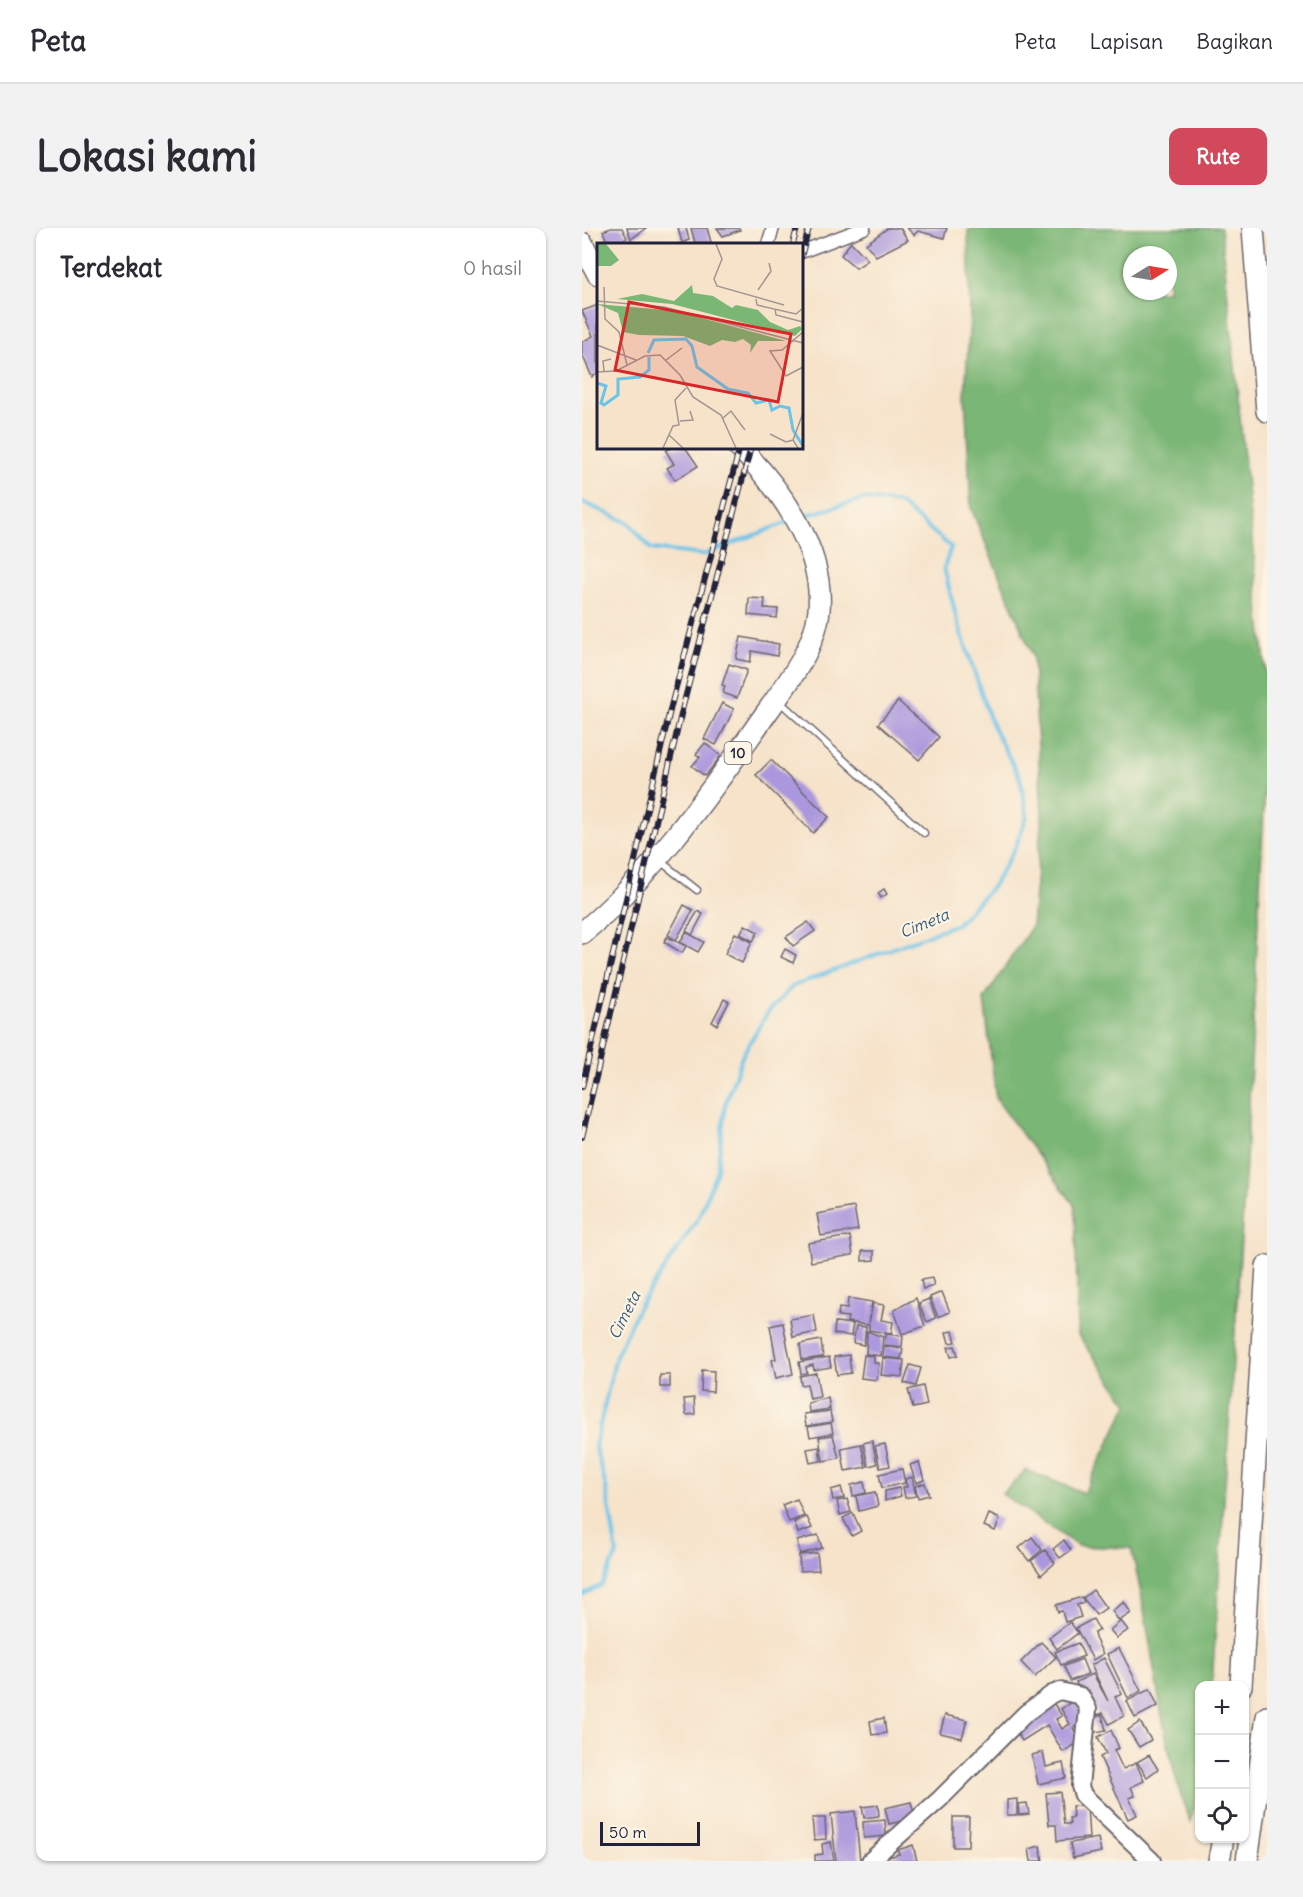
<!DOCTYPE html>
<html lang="id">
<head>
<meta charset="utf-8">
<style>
	:root { --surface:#fff; --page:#f2f2f3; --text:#2b2b33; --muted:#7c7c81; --line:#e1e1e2; --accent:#d1495b }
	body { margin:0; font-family:Delius,sans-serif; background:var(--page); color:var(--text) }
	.controls { position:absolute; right:18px; bottom:18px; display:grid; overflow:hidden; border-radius:12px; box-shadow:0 2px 4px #0004 }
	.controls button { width:54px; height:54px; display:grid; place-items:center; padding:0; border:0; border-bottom:2px solid var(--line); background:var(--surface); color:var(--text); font:30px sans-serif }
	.compass { position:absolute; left:541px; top:18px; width:54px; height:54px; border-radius:50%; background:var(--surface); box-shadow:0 2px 4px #0004; rotate:79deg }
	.scale { position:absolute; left:18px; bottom:15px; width:100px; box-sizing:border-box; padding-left:6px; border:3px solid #22223b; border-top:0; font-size:16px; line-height:21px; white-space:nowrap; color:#22223b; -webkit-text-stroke:4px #fcf5e5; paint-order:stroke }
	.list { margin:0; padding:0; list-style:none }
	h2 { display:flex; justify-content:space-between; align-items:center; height:78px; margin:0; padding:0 24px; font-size:26px }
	h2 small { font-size:20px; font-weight:400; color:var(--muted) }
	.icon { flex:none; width:33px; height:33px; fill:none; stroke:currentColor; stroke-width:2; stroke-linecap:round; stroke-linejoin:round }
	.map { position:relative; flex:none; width:685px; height:1633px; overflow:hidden; border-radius:12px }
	header { display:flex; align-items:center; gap:36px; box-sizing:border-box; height:84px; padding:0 30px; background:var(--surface); border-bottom:2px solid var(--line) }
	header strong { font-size:28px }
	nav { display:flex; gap:33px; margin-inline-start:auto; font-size:21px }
	.intro { display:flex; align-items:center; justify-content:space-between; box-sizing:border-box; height:144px; padding:0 36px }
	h1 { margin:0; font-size:42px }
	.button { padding:15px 27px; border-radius:12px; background:var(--accent); color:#fff; font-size:21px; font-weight:700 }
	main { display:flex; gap:36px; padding:0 36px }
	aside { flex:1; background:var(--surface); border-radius:12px; box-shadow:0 2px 4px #0004 }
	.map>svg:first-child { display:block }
	.forest { fill:#7ab674; stroke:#4e6c58; stroke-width:1.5; fill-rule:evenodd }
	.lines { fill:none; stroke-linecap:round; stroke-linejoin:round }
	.stream { stroke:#6bc3e8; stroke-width:4 }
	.building { fill:#ab97dd }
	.lane-casing { stroke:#6c666d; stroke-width:9 }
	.street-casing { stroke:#6c666d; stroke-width:15 }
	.secondary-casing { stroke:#6c666d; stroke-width:20 }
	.highway-casing { stroke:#6c666d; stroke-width:24 }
	.lane { stroke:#fff; stroke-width:6 }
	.street { stroke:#fff; stroke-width:12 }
	.secondary { stroke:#fff; stroke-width:16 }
	.highway { stroke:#fff; stroke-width:21 }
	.rail-casing { stroke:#22223b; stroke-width:6 }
	.rail { stroke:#fcf5e5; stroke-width:4; stroke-dasharray:11; stroke-linecap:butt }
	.labels { text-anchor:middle; stroke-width:4.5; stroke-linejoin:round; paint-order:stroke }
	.shield { fill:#fcf5e5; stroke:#63616e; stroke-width:1.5 }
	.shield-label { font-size:14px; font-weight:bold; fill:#22223b }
	.water-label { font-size:16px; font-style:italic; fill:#3c5a78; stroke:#fcf5e5 }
	.inset-river { fill:none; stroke:#6bc3e8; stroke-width:3 }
	.inset-road { fill:none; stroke:#a19691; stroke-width:1.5 }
	.view { fill:#d62828; fill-opacity:0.15; stroke:#d62828; stroke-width:3 }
	.inset-edge { fill:none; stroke:#22223b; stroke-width:3 }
</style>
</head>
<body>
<header>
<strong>Peta</strong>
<nav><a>Peta</a><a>Lapisan</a><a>Bagikan</a></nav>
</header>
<div class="intro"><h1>Lokasi kami</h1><a class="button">Rute</a></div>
<main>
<aside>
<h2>Terdekat<small>0 hasil</small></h2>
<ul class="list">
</ul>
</aside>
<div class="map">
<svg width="685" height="1633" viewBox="0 0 685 1633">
	<rect width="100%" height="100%" fill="#fcf5e5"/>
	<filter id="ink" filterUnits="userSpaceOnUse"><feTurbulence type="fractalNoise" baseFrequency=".0167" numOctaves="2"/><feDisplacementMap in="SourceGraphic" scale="12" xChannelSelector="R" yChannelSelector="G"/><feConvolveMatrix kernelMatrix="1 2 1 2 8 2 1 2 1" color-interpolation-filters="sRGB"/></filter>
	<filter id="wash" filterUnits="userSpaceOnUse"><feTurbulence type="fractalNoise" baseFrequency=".008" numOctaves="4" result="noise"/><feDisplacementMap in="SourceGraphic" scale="24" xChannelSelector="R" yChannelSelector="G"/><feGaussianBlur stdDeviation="1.35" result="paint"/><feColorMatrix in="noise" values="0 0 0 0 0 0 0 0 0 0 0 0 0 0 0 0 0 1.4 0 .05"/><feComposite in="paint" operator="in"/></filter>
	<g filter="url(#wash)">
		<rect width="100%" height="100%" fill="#f6e3ca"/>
		<path class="forest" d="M392,0h247l46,458v62l-21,415 -34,522 -12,1 -1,98 -9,38c-33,-87 -36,-184 -59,-274l-53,-2 -76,-52 24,-24 58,23 44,-89 -50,-69 -3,-129 -79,-107 -12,-100 48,-73 10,-112 -9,-157 -62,-149 -6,-114 5,-79 -2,-85zM550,27h36v36h-36z"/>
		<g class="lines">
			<g class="stream">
				<polyline points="0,274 47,295 69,321 121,327 206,294"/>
				<polyline points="0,1367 20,1357 35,1326 24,1259 13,1218 34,1128 56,1080 117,989 135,942 143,877 161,826 186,784 211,758 375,696 411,658 433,620 445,588 438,550 410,497 375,392 362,340 369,319 317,275 282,271 221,288"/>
				<polyline points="0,1537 0,1544"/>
			</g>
		</g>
		<g id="blocks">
			<g class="building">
				<polygon points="29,0 40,0 45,10 33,16 26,16 21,3"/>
				<polygon points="45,0 65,0 49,11"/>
				<polygon points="96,0 104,0 107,12 100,15"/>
				<polygon points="109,0 125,0 129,14 113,15"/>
				<polygon points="135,0 157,0 158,2 141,8"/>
				<polygon points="306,0 318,0 326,12 294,28 284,16"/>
				<polygon points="325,0 365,0 362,10 336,3 332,7"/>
				<polygon points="269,14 286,32 274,40 259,27"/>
				<polygon points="16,77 16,144 10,149 0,126 0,114 11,108 0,83"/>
				<polygon points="90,219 103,219 116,238 93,252 85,240 92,236 84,223"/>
				<polygon points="167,370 183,371 182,380 196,381 195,390 166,387"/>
				<polygon points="159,409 197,416 195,428 170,423 168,434 154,431"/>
				<polygon points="147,436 165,442 155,470 141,465 143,458 140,457"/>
				<polygon points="316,473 357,509 337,532 296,496"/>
				<polygon points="140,475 152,481 134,517 122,511"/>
				<polygon points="123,515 139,528 123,548 110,538 118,529 114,526"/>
				<polygon points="189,532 247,589 231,605 174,547"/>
				<polygon points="302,661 305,666 299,670 296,665"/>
				<polygon points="102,677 111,682 94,712 86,707"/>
				<polygon points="116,683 121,686 110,707 104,703"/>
				<polygon points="226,694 233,703 211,718 204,709"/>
				<polygon points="163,697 176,704 171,713 158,706"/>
				<polygon points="104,704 122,714 116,724 98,714"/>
				<polygon points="153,705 170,714 160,735 143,726"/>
				<polygon points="85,709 104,718 100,725 82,714"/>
				<polygon points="203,721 214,727 211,735 199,729"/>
				<polygon points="142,771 147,774 135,797 130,794"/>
				<polygon points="272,979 276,1002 239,1008 235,986"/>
				<polygon points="268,1008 271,1027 229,1034 226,1015"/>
				<polygon points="280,1023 292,1023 292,1032 280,1033"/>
				<polygon points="350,1050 352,1058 341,1061 339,1052"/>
				<polygon points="360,1064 368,1084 356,1089 348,1069"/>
				<polygon points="266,1070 290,1074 287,1095 291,1075 302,1077 299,1092 311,1094 309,1106 287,1102 287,1097 265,1094 266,1089 256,1088 257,1080 265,1081"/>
				<polygon points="334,1070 343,1098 320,1106 312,1082"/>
				<polygon points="347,1071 354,1090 345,1094 337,1075"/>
				<polygon points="232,1087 235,1104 211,1109 208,1091"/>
				<polygon points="253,1094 271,1096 269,1108 252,1106"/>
				<polygon points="201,1095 211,1146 194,1150 190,1132 194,1131 188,1098"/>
				<polygon points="274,1098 284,1099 282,1117 271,1115"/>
				<polygon points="285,1103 301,1109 299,1128 284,1126"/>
				<polygon points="371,1103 374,1114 367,1115 364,1104"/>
				<polygon points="304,1106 321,1108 320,1119 303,1117"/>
				<polygon points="239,1112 241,1129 220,1132 218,1116"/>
				<polygon points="302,1118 321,1121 319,1131 301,1129"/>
				<polygon points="373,1118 376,1127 369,1129 366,1119"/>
				<polygon points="267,1127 269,1145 255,1147 252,1129"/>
				<polygon points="282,1127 292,1128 292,1135 297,1135 295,1152 279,1150"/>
				<polygon points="247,1129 249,1139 232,1142 231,1137 224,1139 225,1145 219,1146 217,1134"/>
				<polygon points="301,1130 322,1132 320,1149 299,1147"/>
				<polygon points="328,1137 339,1140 334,1158 322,1155"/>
				<polygon points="120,1142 132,1143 131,1164 119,1163"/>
				<polygon points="234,1145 238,1169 228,1171 225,1156 219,1157 218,1148"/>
				<rect x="78" y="1147" width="10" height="12"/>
				<polygon points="341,1158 345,1177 331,1180 326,1162"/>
				<polygon points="112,1170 113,1186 104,1187 102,1171"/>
				<polygon points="246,1170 248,1181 227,1184 226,1175"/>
				<polygon points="248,1183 250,1194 224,1198 222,1186"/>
				<polygon points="249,1195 251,1205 228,1209 226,1199"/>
				<polygon points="251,1207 257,1230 241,1233 237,1209"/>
				<polygon points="290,1213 295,1236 286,1238 281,1215"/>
				<polygon points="279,1216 284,1239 263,1243 259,1220"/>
				<polygon points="303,1216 308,1238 298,1240 293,1218"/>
				<polygon points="237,1219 239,1233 228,1235 225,1221"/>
				<polygon points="337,1234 342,1252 334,1255 328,1237"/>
				<polygon points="320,1241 323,1255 300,1260 297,1246"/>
				<polygon points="330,1249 334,1268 323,1270 321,1259 325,1259 323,1251"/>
				<polygon points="282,1254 284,1265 271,1268 269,1257"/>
				<polygon points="343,1255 347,1267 336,1270 333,1258"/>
				<polygon points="259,1259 262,1270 251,1272 249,1262"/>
				<polygon points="317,1260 319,1268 303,1273 303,1263"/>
				<polygon points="293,1264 296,1278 277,1283 274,1268"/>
				<polygon points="215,1271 222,1288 207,1294 200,1277"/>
				<polygon points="265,1271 269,1284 258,1287 255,1273"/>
				<polygon points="271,1285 279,1303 270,1308 261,1290"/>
				<polygon points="407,1286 418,1291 413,1303 402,1298"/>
				<polygon points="225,1289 230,1300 216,1305 212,1294"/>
				<polygon points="236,1307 240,1320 218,1326 215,1313"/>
				<polygon points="450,1309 460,1322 447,1333 437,1320"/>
				<polygon points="482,1312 489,1322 478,1330 471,1321"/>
				<polygon points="463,1322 473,1335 459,1347 449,1333"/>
				<polygon points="235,1325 237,1342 218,1343 217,1327"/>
				<polygon points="511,1362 524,1380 514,1387 501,1370"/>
				<polygon points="500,1369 502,1375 495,1377 499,1389 483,1394 480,1383 476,1384 474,1377"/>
				<polygon points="542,1374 549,1385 537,1393 530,1383"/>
				<polygon points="511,1391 517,1402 512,1405 513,1410 521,1426 511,1432 494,1400"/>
				<polygon points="539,1393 546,1402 535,1410 528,1402"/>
				<polygon points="488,1394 496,1405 475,1421 467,1410"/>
				<polygon points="459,1414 474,1429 453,1449 439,1434"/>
				<polygon points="496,1415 502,1428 479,1437 473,1424"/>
				<polygon points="537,1420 559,1463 546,1470 525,1426"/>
				<polygon points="522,1430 540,1466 533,1469 542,1488 527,1496 521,1485 516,1487 508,1470 497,1462 494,1454 511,1446 526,1473 509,1437"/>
				<polygon points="500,1431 506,1446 488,1453 482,1438"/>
				<polygon points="568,1461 576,1478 553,1490 545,1473"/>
				<polygon points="492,1472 504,1491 491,1500 499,1513 481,1524 465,1497 440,1513 433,1501 457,1486 455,1483 470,1473 480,1488 474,1491 480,1501 488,1496 479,1481"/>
				<polygon points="363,1487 385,1492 380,1510 358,1505"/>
				<polygon points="520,1487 524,1502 514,1504 510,1490"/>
				<polygon points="302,1490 304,1505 290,1507 288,1493"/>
				<polygon points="558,1494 569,1512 557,1519 546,1502"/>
				<polygon points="529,1502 537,1520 532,1522 541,1541 554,1535 562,1553 549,1559 553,1568 547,1570 555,1587 546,1591 518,1529 524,1526 516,1509"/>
				<polygon points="461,1524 464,1539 481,1535 484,1550 456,1556 450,1527"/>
				<polygon points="567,1527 576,1541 565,1549 555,1534"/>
				<polygon points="478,1564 482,1596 488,1596 487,1590 491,1590 490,1578 505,1577 507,1610 475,1613 474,1597 467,1597 464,1565"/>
				<polygon points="435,1571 435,1587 425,1587 425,1572"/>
				<polygon points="329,1574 333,1590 307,1596 303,1580"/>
				<polygon points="445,1575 447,1586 437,1587 436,1576"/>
				<polygon points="296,1577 297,1588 282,1590 280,1579"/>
				<polygon points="273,1583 278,1633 254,1633 249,1586"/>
				<polygon points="371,1589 387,1589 386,1619 371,1619"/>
				<polygon points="230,1590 243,1590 244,1611 232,1612"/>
				<polygon points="303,1592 304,1608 282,1610 281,1594"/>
				<polygon points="516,1610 519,1624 491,1630 488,1615"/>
				<polygon points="249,1614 252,1633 233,1633 233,1627 241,1626 240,1616"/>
				<polygon points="331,1617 335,1633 301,1633 300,1631 317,1626 316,1622"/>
				<polygon points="458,1618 461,1633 449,1633 447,1621"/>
			</g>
		</g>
	</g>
	<g filter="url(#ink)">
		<use href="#blocks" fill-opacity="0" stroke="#6c666d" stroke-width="1.5"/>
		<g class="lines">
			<g class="lane-casing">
				<g id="lane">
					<polyline points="197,473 342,605"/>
					<polyline points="78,633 115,662"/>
				</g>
			</g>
			<g class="street-casing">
				<g id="street">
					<polyline points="186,16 191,0"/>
					<polyline points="219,24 282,0"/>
				</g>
			</g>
			<g class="secondary-casing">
				<polyline id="secondary" points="288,1633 358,1571 444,1485 470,1466 478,1463 499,1468 506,1481 498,1558 501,1567 570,1633"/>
			</g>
			<g class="highway-casing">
				<g id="highway">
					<polyline points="671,0 685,183"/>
					<polyline points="0,15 16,46"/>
					<path d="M0,705c70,-58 121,-131 173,-204 24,-35 60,-76 64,-119 5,-62 -39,-122 -80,-163"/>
					<polyline points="659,1458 685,1038"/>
					<polyline points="637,1633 641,1610"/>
					<polyline points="665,1633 685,1489"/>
				</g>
			</g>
			<use href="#lane" class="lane"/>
			<use href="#street" class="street"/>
			<use href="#secondary" class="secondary"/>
			<use href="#highway" class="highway"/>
			<g class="rail-casing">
				<g id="rail">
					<polyline points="211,16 215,0"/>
					<polyline points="219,29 227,0"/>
					<polyline points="0,859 89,478 158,219"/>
					<polyline points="0,909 101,478 169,219"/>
				</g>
			</g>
			<use href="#rail" class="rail"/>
		</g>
	</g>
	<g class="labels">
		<rect class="shield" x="142.5" y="514" width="27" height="22" rx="4.5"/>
		<g class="shield-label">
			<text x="156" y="530">10</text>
		</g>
		<g class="water-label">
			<text transform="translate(342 695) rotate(-22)" y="6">Cimeta</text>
			<text transform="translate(42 1087) rotate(-63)" y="6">Cimeta</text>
		</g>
	</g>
	<g transform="translate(15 15)">
		<rect width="206" height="206" fill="#f6e3ca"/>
		<path d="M0,1h9l13,16 -8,6h-14zM95,42l1,8 20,3 19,12 4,-3 22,5 12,12 18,8 12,-4 2,3 -7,7 -123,-32 -55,-5 25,-5 32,7zM0,61l79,7 110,30h-28l-8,12 1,-8 -8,-6 -8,3 -13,-2 -12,6 -27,-10 -44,-1 -16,-3 -5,-19z" fill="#7ab674"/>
		<path class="inset-river" d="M51,110l6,-13 32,-1 6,7 5,21 31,22 20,4 8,10 13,-3 3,10 8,-4 9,2 4,22 10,16M0,140l9,3 -5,17 3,2 14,-10v-16l22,-2 9,-7v-13"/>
		<path class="inset-road" d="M119,1l6,15 -8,20 3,7 67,19M7,44l1,32 14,13 8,33M161,47l13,-19 -2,-8M159,56l1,6 39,9 7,-6M0,58l67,6 139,36M178,66l1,6 27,7M206,89l-21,18 -12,1 16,25 17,-9M0,102l39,15M69,117l16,-12M7,128l-1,-10 8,-2M0,129l19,-1 29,-15 15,-1 20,20 13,22 28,18 15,33M126,175l8,-7 14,19M83,178l13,-1 -3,-9M173,191l16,8 7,-2M72,192l14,13M66,205l10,-22 6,-1 -4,-25 11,-12M201,205l-5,-8 10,-27"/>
		<path class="view" d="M32,59l162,32 -13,68 -163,-32z"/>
		<rect width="206" height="206" class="inset-edge"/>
	</g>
</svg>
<div class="controls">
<button>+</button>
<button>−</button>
<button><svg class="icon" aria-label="locate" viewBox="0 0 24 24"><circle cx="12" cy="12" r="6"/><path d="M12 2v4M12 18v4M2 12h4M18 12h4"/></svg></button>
</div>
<svg class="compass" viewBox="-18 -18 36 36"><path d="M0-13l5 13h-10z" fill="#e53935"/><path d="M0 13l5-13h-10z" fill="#7c7c81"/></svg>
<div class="scale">50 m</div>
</div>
</main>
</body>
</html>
